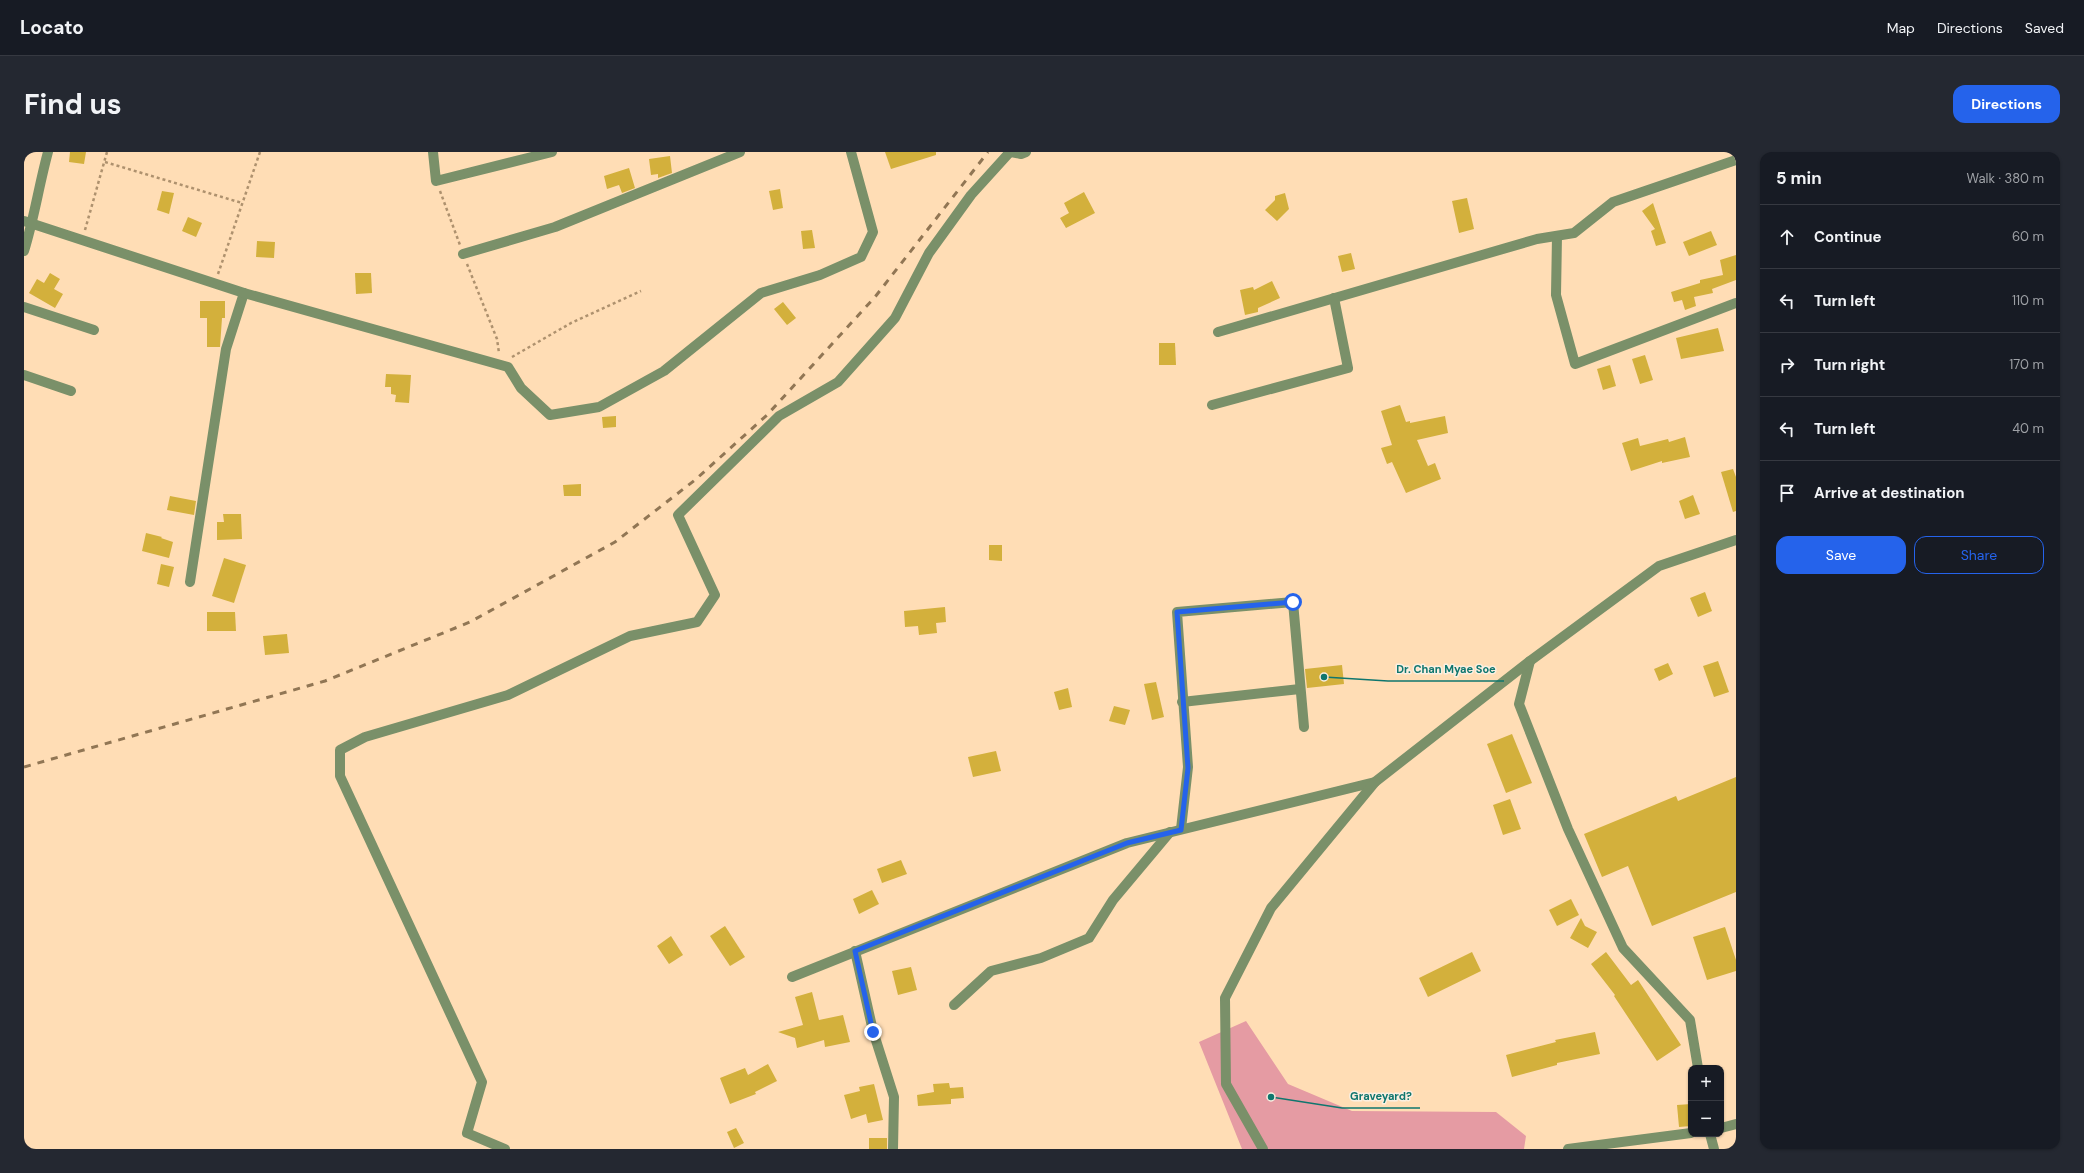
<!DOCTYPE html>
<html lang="en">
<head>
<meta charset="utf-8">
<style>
	:root { --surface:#171b24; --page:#242831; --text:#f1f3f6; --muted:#9ea1a6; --line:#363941; --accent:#2563eb }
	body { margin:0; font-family:"DM Sans",sans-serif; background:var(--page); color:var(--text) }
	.controls { position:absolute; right:12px; bottom:12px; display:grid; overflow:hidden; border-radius:8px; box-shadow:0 1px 3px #0004 }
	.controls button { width:36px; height:36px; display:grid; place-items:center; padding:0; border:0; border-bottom:1px solid var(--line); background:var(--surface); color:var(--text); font:20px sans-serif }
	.stop { position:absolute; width:12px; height:12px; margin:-9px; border:3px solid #2563eb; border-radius:50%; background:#fff }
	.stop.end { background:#2563eb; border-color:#fff; box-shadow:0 1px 4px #0008 }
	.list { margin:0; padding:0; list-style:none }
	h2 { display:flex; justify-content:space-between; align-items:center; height:52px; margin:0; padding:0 16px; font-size:17px }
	h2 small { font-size:13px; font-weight:400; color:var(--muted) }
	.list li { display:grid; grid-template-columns:26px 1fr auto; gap:12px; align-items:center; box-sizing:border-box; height:64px; padding:0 16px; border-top:1px solid var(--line) }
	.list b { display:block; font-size:15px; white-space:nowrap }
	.list em { font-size:13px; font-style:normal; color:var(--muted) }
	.actions { display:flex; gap:8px; padding:12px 16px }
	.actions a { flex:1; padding:9px 0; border:1px solid var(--accent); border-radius:12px; text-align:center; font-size:14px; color:var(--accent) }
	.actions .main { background:var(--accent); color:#fff }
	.icon { flex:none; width:22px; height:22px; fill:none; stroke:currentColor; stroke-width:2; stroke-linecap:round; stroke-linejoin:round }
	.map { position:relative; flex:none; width:1712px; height:997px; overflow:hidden; border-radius:12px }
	header { display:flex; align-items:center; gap:24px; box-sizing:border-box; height:56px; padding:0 20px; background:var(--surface); border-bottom:1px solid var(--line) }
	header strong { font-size:19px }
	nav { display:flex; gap:22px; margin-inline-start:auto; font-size:14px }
	.intro { display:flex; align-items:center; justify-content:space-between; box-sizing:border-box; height:96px; padding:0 24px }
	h1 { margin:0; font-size:28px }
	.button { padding:10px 18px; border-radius:12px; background:var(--accent); color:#fff; font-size:14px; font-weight:700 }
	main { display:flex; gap:24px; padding:0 24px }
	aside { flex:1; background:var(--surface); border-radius:12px; box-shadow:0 1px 3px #0004 }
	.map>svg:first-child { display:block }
	.green { fill:#e59ba3 }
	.building { fill:#d3b03c }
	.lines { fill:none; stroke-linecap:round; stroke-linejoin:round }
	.path { stroke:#ae916e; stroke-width:2.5; stroke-dasharray:3 3; stroke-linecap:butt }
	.street { stroke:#7a9069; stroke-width:10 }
	.rail { stroke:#917654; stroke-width:3; stroke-dasharray:7 7; stroke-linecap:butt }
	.route { stroke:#2563eb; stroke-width:5 }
	.leader { fill:none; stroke:#0f766e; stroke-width:1.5 }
	.callout-dot { fill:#0f766e; stroke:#faefe1; stroke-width:1.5 }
	.callout-label { font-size:11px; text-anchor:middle; font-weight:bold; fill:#0f766e; stroke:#faefe1; stroke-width:3; stroke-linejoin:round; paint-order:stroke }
</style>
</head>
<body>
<header>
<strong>Locato</strong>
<nav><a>Map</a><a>Directions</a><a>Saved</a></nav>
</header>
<div class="intro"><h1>Find us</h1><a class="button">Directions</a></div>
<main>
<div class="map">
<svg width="1712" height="997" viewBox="0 0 1712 997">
	<rect width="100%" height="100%" fill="#ffddb5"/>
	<polygon class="green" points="1222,869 1264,932 1328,959 1472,960 1502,984 1500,997 1218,997 1175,890"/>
	<g class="building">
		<polygon points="46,0 62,0 60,12 45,10"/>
		<polygon points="861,0 912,0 912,3 867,17"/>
		<polygon points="646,4 648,21 634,26 634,22 627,23 625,7"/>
		<polygon points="605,16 611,36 598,41 595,33 583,37 580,24"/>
		<polygon points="756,37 759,56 749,58 745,39"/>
		<polygon points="138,39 150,41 145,62 133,58"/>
		<polygon points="1060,40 1071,61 1042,76 1036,66 1045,61 1040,51"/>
		<polygon points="1261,41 1265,57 1253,69 1241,58 1251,48 1251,44"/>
		<polygon points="1443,46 1450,77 1435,81 1428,49"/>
		<polygon points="1629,51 1642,91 1632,94 1627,79 1631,77 1618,59"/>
		<polygon points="164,65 178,71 172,85 158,79"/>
		<polygon points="788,78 791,96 779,97 777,79"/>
		<polygon points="1687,79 1693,93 1665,104 1659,90"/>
		<polygon points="233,89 251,90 250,106 232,105"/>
		<polygon points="1327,101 1331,117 1318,120 1314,104"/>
		<polygon points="1712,103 1712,128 1688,137 1689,141 1670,145 1672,154 1661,158 1658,148 1650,150 1647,140 1676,131 1676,128 1699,123 1696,108"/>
		<polygon points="26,121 36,127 30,137 39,142 31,156 5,141 13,127 20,131"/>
		<polygon points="331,121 347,121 348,141 332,142"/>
		<polygon points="1248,129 1256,146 1234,156 1234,160 1221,163 1216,138 1229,135 1230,138"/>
		<polygon points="176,149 201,149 201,166 198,166 196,195 183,195 183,166 176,166"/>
		<polygon points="759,150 772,166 763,173 750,157"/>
		<polygon points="1694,176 1700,199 1657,207 1652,186"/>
		<polygon points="1135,191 1151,191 1152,213 1135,213"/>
		<polygon points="1621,203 1629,228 1616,232 1608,207"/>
		<polygon points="1586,213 1592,234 1579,238 1573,217"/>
		<polygon points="362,222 387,223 385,251 371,250 372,243 367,242 367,235 361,235"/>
		<polygon points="1376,253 1382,270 1386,269 1386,271 1421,264 1424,281 1393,288 1404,314 1411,311 1417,327 1382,341 1368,310 1363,312 1357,296 1368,293 1357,259"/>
		<polygon points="592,264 592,275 579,276 578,265"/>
		<polygon points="1661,285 1666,305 1638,311 1638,309 1607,319 1598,291 1614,286 1616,294 1644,287 1645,290"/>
		<polygon points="1709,317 1712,325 1712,359 1709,360 1697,320"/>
		<polygon points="557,332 557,344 540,344 539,333"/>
		<polygon points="1669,343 1676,362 1661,367 1655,349"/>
		<polygon points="146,344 172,349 170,363 143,358"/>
		<polygon points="199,362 217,362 218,387 193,388 193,370 200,370"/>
		<polygon points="122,381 138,385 137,386 149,390 145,406 118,399"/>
		<polygon points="965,393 978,393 978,409 965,408"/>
		<polygon points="200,406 222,413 210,451 188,444"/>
		<polygon points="137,412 150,415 145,435 133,432"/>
		<polygon points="1681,440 1688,459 1674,465 1666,446"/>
		<polygon points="921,455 922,470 912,471 913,481 895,483 894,474 881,475 880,459"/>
		<polygon points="183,460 211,460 212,479 183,479"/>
		<polygon points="263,482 265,501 241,503 239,484"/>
		<polygon points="1694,509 1705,540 1690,545 1679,514"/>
		<polygon points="1644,511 1649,522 1635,529 1630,517"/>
		<polygon points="1318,513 1320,532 1283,536 1281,517"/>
		<polygon points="1132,530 1140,565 1128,568 1120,532"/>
		<polygon points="1044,536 1048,555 1035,558 1030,540"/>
		<polygon points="1090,554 1106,558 1101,573 1085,569"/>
		<polygon points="1488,582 1508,631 1482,641 1463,592"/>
		<polygon points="972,599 977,619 949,625 944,605"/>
		<polygon points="1712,625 1712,740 1628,774 1604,714 1578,725 1560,682 1652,644 1654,649"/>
		<polygon points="1486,647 1497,677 1479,683 1469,653"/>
		<polygon points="877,708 883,722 858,731 853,717"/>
		<polygon points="848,738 855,752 835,762 829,747"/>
		<polygon points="1547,747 1555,763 1533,774 1525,758"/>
		<polygon points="1557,766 1561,774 1573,780 1564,796 1546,786"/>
		<polygon points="701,774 721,805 706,814 686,784"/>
		<polygon points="1701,775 1712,808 1712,819 1683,828 1669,785"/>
		<polygon points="647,784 659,803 645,812 633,794"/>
		<polygon points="1448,800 1457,819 1404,845 1395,826"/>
		<polygon points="1582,800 1607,833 1614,828 1657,893 1633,909 1590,844 1591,843 1567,812"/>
		<polygon points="887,815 893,838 874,843 868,819"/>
		<polygon points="788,840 795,868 819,863 826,890 801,895 800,888 773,896 771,886 754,880 779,873 771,845"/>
		<polygon points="1571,880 1576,902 1533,911 1533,913 1488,925 1482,903 1532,890 1531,888"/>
		<polygon points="744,912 753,929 731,940 732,942 706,952 696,926 721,916 724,923"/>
		<polygon points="925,931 926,936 939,935 940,946 927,947 927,952 894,954 893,943 910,940 909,932"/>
		<polygon points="850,932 859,968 844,971 842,962 827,967 820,943 836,939 835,935"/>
		<polygon points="1667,952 1667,974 1655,975 1653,953"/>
		<polygon points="712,976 720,991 710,996 703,980"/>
		<rect x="845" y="986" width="18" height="11"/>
	</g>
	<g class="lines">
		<g class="path">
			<polyline points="81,10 218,51"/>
			<polyline points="416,39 436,93"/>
			<polyline points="61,78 83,0"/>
			<polyline points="443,112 473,187 475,201"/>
			<polyline points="194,122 236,0"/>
			<polyline points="488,205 547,171 617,139"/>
		</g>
		<g class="street">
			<polyline points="409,0 412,29 528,0"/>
			<polyline points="987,0 997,2 1002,0"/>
			<polyline points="0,69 220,141 202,197 166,430"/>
			<polyline points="1533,84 1532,143 1551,212 1712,151"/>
			<path d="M0,99c10,-32 15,-66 24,-99"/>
			<polyline points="439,102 531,75 716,0"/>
			<polyline points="220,141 484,215 497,236 526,263 575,255 640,219 737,141 796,123 837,105 849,80 827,0"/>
			<polyline points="0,155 70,178"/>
			<polyline points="1194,180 1513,87 1550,81 1589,50 1712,8"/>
			<polyline points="0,223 47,239"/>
			<polyline points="1188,253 1324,216 1310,146"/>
			<polyline points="1506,509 1495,552 1544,677 1599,796 1666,868 1674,916"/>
			<polyline points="1158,550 1276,537"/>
			<polyline points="1157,677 1164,615 1153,460 1269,450 1280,575"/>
			<polyline points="831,799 849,879 870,945 869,997"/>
			<polyline points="768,825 1103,691 1351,630 1506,509 1635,414 1712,388"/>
			<polyline points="930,853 967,819 1017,806 1065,786 1089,748 1146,680"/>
			<polyline points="1697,976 1712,972"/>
			<polyline points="1686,982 1690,997"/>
			<polyline points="481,997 443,981 458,930 316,624 316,598 341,585 484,543 606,484 673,470 691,443 654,363 755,264 814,230 871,166 905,101 947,43 986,0"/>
			<polyline points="1239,997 1202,932 1201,846 1247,756 1351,630"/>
			<polyline points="1544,997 1667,981"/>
		</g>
		<polyline class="rail" points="0,615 301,529 446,470 591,390 671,328 743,263 851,145 964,0"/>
	</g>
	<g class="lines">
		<polyline class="route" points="849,880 831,799 1103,691 1157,678 1164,616 1153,460 1269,450"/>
	</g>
	<path class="leader" d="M1300 525L1364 529H1480M1247 945L1318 956H1396"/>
	<g class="callout-dot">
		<circle cx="1300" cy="525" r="4"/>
		<circle cx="1247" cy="945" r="4"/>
	</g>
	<g class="callout-label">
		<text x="1422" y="521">Dr. Chan Myae Soe</text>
		<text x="1357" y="948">Graveyard?</text>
	</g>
</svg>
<div class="controls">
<button>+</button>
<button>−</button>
</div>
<div class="stop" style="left:1269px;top:450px"></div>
<div class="stop end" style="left:849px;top:880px"></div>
</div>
<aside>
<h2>5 min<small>Walk · 380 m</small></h2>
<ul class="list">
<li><svg class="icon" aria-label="ahead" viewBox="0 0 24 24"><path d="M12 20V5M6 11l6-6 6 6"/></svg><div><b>Continue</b></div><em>60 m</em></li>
<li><svg class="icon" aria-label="left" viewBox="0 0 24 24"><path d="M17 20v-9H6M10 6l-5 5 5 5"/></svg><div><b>Turn left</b></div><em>110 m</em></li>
<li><svg class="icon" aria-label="right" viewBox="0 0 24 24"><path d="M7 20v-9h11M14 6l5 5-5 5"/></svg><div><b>Turn right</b></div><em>170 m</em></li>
<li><svg class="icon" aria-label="left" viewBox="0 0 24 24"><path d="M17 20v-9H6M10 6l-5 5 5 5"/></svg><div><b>Turn left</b></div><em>40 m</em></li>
<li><svg class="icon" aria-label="arrive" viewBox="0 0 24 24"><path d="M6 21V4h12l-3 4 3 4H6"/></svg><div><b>Arrive at destination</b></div></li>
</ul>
<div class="actions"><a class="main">Save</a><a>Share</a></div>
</aside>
</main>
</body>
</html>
